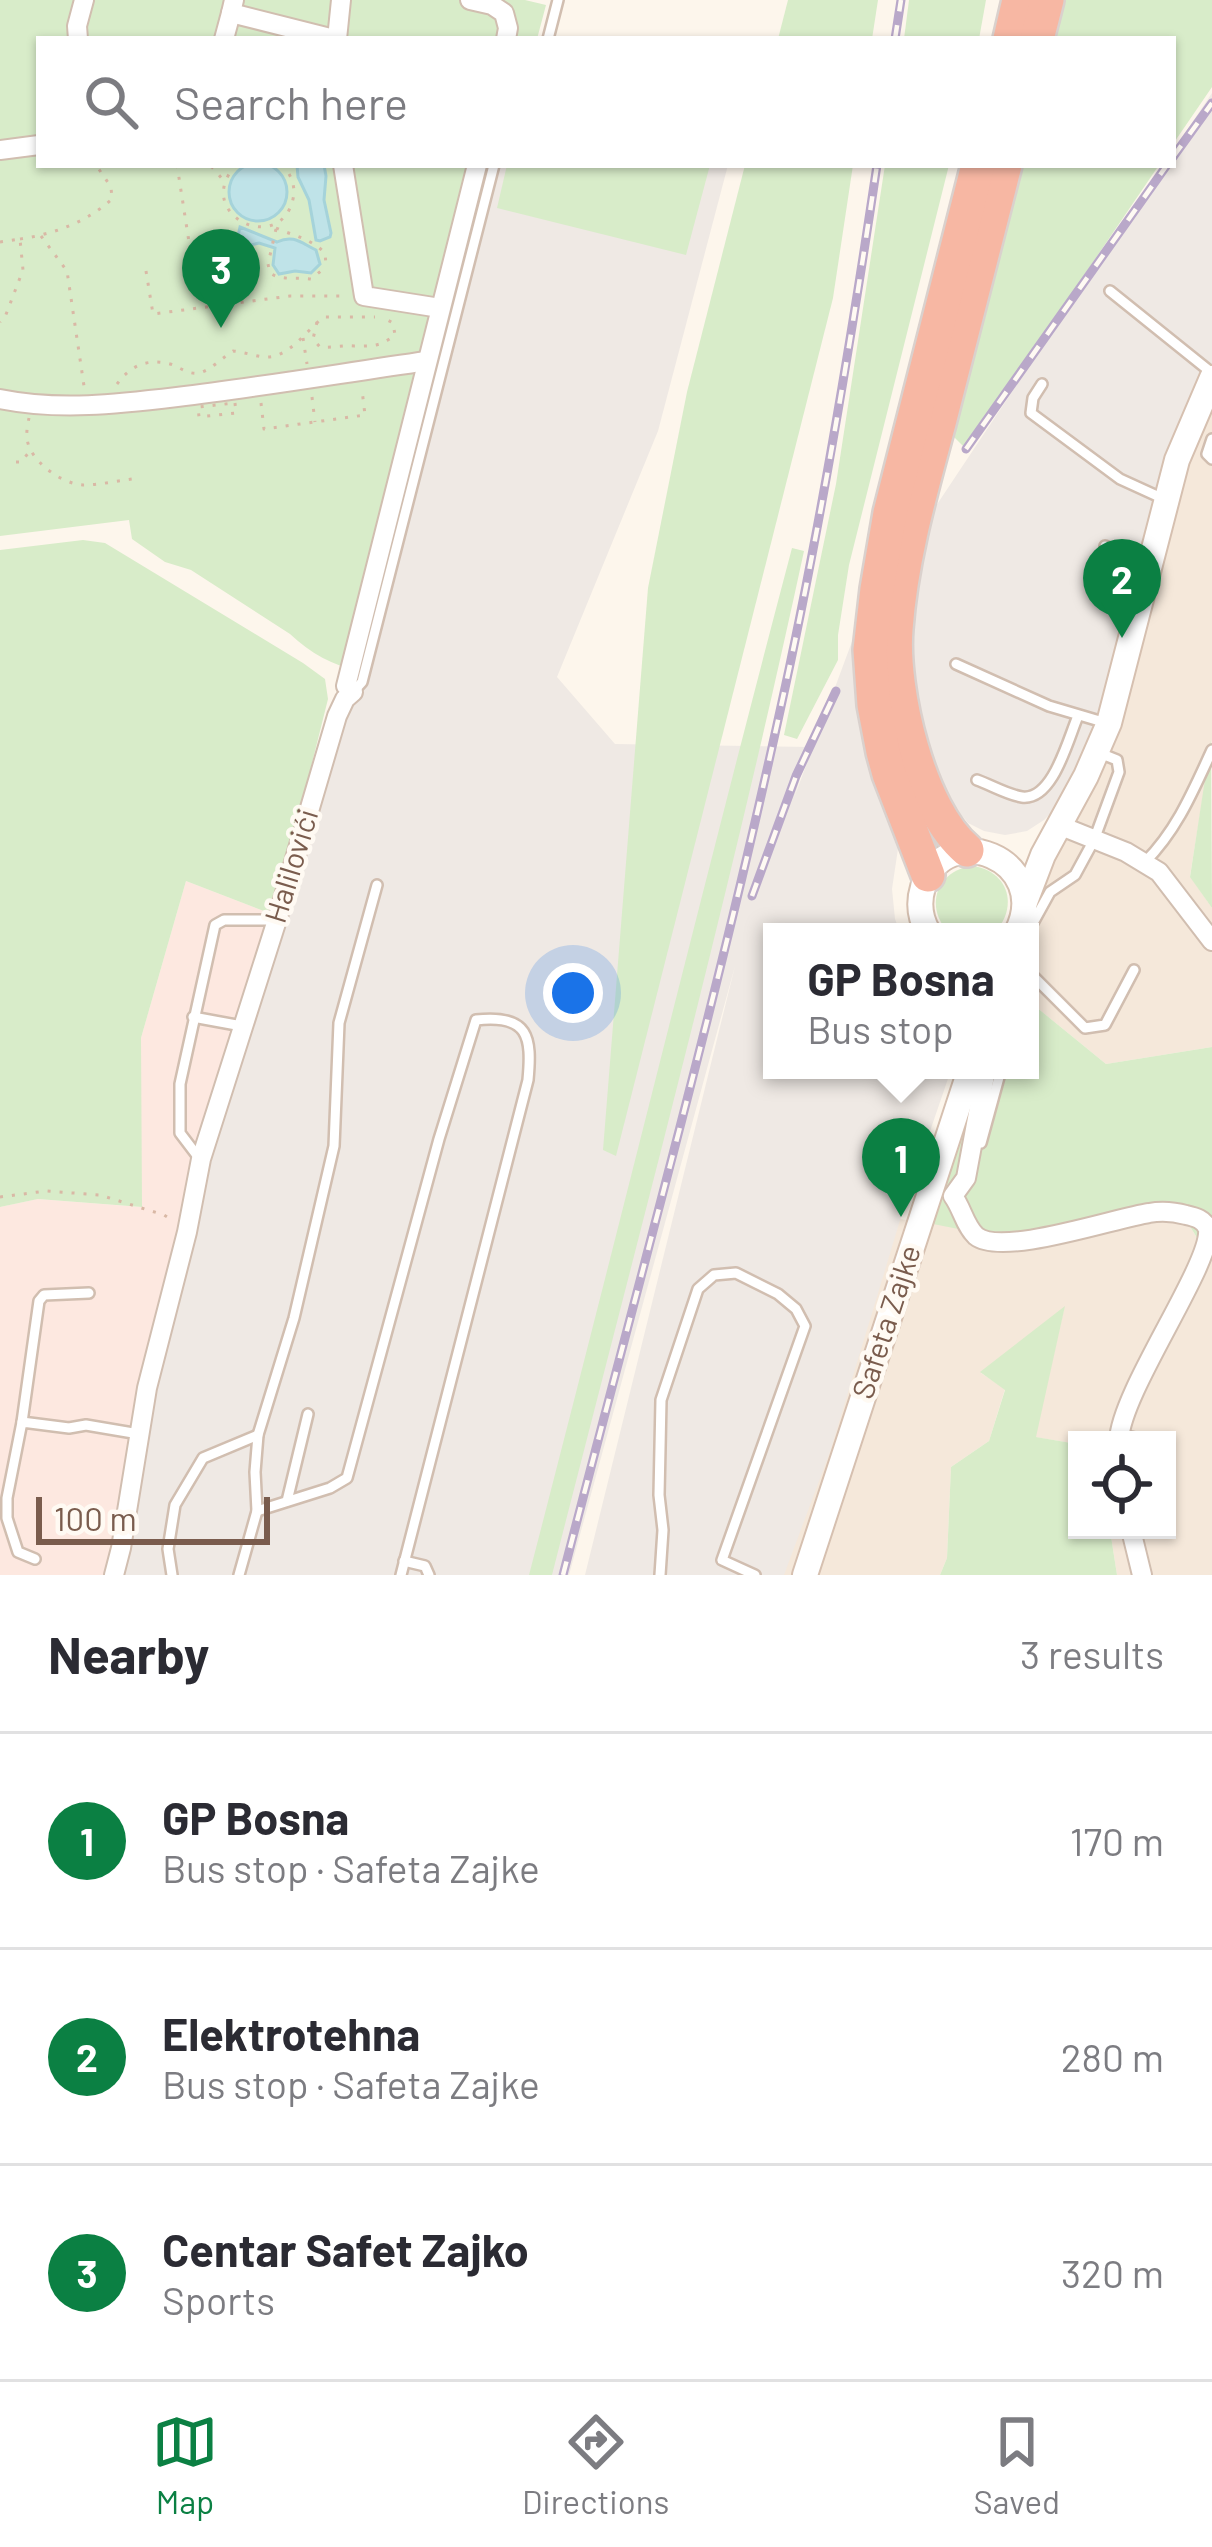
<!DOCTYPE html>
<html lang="en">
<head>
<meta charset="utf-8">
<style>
	:root { --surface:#fff; --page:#f7f7f7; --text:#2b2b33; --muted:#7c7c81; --line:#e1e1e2; --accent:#0b8043 }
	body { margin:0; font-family:Barlow,sans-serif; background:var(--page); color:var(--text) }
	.controls { position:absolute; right:36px; bottom:36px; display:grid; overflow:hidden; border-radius:0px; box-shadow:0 3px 9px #0004 }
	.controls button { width:108px; height:108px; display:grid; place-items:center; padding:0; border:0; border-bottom:3px solid var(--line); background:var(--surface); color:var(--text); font:60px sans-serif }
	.scale { position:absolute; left:36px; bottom:30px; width:234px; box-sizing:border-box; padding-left:12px; border:6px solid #7a5c4d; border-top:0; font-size:33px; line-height:42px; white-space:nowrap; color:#7a5c4d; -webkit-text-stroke:9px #fffaf3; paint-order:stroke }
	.you { position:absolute; left:573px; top:993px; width:42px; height:42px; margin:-30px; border:9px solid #fff; border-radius:50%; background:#1a73e8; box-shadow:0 0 0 18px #1a73e833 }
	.badge { display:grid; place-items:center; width:78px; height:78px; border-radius:50%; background:var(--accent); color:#fff; font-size:39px; font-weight:700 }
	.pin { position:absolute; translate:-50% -99px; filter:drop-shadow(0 3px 6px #0008) }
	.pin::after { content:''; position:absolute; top:63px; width:42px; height:36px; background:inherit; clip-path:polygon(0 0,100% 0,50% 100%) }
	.popup { position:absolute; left:763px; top:923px; width:276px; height:156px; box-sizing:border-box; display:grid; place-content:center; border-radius:0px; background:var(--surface); filter:drop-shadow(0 3px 9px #0005); font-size:39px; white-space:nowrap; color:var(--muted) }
	.popup b { font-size:45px; color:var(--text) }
	.popup::after { content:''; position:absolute; left:50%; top:100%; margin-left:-24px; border:24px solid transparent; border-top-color:var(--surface) }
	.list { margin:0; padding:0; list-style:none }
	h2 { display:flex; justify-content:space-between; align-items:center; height:156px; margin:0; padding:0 48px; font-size:51px }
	h2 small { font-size:39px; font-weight:400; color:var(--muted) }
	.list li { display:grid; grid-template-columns:78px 1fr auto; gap:36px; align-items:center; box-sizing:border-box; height:216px; padding:0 48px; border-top:3px solid var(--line) }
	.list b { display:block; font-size:45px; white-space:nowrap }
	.list p { margin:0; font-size:39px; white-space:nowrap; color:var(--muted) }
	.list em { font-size:39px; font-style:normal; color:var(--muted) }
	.icon { flex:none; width:66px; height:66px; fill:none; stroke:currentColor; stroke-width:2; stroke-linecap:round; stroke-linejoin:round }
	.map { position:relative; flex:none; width:1212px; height:1575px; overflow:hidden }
	.search { position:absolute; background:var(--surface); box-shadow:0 3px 9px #0004; left:36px; right:36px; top:36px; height:132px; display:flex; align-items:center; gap:30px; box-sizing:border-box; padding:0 42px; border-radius:0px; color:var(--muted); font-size:45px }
	.sheet { height:804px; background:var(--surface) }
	nav { display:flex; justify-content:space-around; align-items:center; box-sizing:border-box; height:168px; border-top:3px solid var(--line); background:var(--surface); font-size:33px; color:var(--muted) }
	nav a { display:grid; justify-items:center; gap:6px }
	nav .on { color:var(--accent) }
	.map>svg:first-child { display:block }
	.residential { fill:#f5e8da }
	.commercial { fill:#fde8e0 }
	.industrial { fill:#efe9e4 }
	.green { fill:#d8ecc9 }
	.water { fill:#bfe3e8; stroke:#a5d3da; stroke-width:3 }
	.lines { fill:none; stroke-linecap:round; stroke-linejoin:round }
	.lane-casing { stroke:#d1beb0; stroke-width:14 }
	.street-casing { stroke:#d1beb0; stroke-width:22 }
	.secondary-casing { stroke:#d6c0b0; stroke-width:28 }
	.highway-casing { stroke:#dad1cd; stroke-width:38 }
	.path { stroke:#d9b8a5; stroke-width:3; stroke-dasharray:3 9; stroke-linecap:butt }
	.lane { stroke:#fff; stroke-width:9 }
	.street { stroke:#fff; stroke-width:18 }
	.secondary { stroke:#fff; stroke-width:24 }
	.highway { stroke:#f7b7a3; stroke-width:33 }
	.rail-casing { stroke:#b9a8c9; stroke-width:9 }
	.rail { stroke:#fffaf3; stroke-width:4.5; stroke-dasharray:14; stroke-linecap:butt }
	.labels { text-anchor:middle; stroke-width:9; stroke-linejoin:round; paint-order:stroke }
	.street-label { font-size:30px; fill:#7a5c4d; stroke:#fffaf3 }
</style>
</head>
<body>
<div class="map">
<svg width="1212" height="1575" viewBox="0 0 1212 1575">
	<rect width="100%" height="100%" fill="#fdf6ec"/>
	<g class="residential">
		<polygon points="1212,379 1212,740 1190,876 1212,908 1212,1047 1106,1064 1030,1002 1030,932 1023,917"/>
		<polygon points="1149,1212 1189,1225 1206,1252 1212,1256 1212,1575 1117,1575 1110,1530 1167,1530 1167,1440 1077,1440 1077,1444 1035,1437 1064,1309 981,1373 1005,1389 989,1441 951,1467 947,1558 940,1575 772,1575 892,1218 928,1223"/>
	</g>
	<polygon class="commercial" points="186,881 274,915 118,1575 0,1575 0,1207 38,1199 141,1207 141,1038"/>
	<polygon class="industrial" points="1212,93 1212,379 1119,690 1056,808 1044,820 1027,831 1005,835 984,831 968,823 955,807 899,842 892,889 895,919 900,932 772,932 772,1070 951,1070 904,1207 831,1449 784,1575 585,1575 735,966 569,1575 118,1575 151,1388 187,1232 345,699 359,687 494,165 728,165 658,431 557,677 615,744 810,747 794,798 860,620 1163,165 1173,165 1173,151"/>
	<g class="green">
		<path d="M0,0h525l21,5 -9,34h-498v126h451l-130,506c-27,-5 -50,-18 -70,-37l-99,-64 -26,-8 -33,-23 -3,-19 -129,16z"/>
		<polygon points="788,0 878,0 872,39 778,39"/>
		<polygon points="909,0 986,0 979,39 904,39"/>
		<polygon points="1057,0 1212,0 1212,87 1173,144 1173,39 1047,39"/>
		<polygon points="507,165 710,165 686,255 497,208"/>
		<polygon points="745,165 853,165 833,298 616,1156 603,1150 648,588 687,392"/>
		<polygon points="885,165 949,165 849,565 838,635 838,660 797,739 784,735 836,484"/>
		<polygon points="1012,165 1159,165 966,449 941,424"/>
		<polygon points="83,540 105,543 303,663 325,679 328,699 274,915 186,881 141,1038 142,1207 38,1199 0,1207 0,550"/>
		<path d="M792,548l12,3c-74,344 -165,683 -252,1024h-23c89,-342 173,-686 263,-1027z"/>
		<polygon points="1211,740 1212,908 1190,877"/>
		<path d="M973,866c35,5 46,40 22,66h-47c-24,-26 -11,-62 25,-66z"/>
		<polygon points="1030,1002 1106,1064 1212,1047 1212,1256 1206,1252 1189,1225 1149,1213 1029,1243 928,1223 976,1070 1030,1070"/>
		<polygon points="1065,1306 1036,1437 1077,1444 1077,1530 1110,1530 1117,1575 940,1575 947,1558 951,1467 989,1441 1005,1390 980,1372"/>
	</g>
	<g class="water">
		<circle cx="258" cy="192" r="29"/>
		<polygon points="297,165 324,165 326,176 324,200 331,233 330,237 320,241 316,240 309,200 298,177"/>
		<path d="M240,227l37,15c17,-8 24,1 39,8l4,14 -9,9 -16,-2 -16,3 -6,-9 2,-17 -16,-5 -9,2 5,11 -9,7 -25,-20 7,-8 10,1z"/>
	</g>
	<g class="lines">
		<g class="lane-casing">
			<g id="lane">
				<polyline points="548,39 558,0"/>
				<polyline points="1110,291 1212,373"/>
				<polyline points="1042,384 1033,398 1031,413 1120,479 1166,500"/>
				<polyline points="1212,439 1207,454 1212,459"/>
				<polyline points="1105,546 1145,563"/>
				<polyline points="956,664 1049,706 1103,722"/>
				<polyline points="353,692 362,682 494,165"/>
				<path d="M977,780c14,5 31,15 45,17 31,4 46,-58 56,-81"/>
				<path d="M1145,862c32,-32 48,-71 67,-112"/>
				<polyline points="1028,932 1050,892 1075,875 1094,840 1119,772 1117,760 1097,752"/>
				<polyline points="1030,973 1085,1028 1105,1025 1134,970"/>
				<polyline points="193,1017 242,1026"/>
				<polyline points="981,1143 1001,1070"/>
				<polyline points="199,1158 180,1133 180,1084 215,925 224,920 277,920"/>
				<polyline points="22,1422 39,1301 44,1295 89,1293"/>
				<polyline points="1118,1434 1144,1440"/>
				<polyline points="287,1501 308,1414"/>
				<path d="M257,1511l73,-23 17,-10 92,-339 37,-119c53,-6 56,17 52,60l-127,495"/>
				<polyline points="35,1559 18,1552 7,1518 7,1498 22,1422 69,1428 86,1425 139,1434"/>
				<polyline points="404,1561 425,1566 429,1575"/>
				<polyline points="172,1575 168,1549 175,1505 203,1458 258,1435"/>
				<polyline points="239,1575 257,1511 255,1472 258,1435 294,1318 334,1146 339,1023 377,885"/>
				<polyline points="660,1575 663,1530 659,1495 661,1400 698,1289 714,1275 736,1273 778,1294 796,1309 805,1326 722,1560 755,1575"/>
			</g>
		</g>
		<g class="street-casing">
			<g id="street">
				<polyline points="234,0 231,13 334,39"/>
				<polyline points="470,0 492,5 504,13 508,28 506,39"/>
				<polyline points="78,39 77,26 84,0"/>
				<polyline points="224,39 231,13"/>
				<polyline points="337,39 341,0"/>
				<polyline points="0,150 39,145"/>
				<polyline points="343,165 364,296 440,308"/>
				<path d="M0,399c59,12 118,5 177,-2 83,-10 166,-24 250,-36"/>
				<polyline points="346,686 477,165"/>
				<polyline points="1061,826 1126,852 1159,872 1212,941"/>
				<path d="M986,1070l-20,108 -13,18c9,12 12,30 23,40 26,21 139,-18 173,-23 11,-2 26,-1 37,2 9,2 18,4 22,14 4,35 -87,162 -89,211"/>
				<polyline points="1131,1530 1142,1575"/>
				<polyline points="114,1575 121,1548 147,1388 187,1232 201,1159 277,920 337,716 345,699 353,692"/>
			</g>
		</g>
		<g class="secondary-casing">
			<g id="secondary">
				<polyline points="1025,902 1043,855 1086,776 1109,723 1177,460 1212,378"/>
				<path d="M928,932c-8,-14 -10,-29 -5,-45 22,-70 130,-28 94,45"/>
				<polyline points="805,1575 970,1070"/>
			</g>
		</g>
		<g class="highway-casing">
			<g id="highway">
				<polyline points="1010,39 1019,0"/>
				<polyline points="1037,39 1047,0"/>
				<path d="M967,850c-48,-40 -76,-160 -71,-221 5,-70 25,-139 43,-206 22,-86 44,-172 66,-258"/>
				<polyline points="928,875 889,774 883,752 874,705 870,650 877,589 890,513 978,165"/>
			</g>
		</g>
		<g class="path">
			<polyline points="177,165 199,306"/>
			<polyline points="199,165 212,167 224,181"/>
			<path d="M236,165c-45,49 44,92 57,34 3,-13 -2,-25 -11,-34"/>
			<path d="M276,228c18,8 34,10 49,25l1,12"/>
			<path d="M276,229l-8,35 2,9c11,8 27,4 41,6l15,-12"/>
			<polyline points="41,236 67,271 84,386"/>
			<path d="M20,239c34,-5 67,-17 92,-40l-1,-12 -15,-22"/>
			<polyline points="0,242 20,239 23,270 5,317 0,322"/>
			<polyline points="146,271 153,314 290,296 344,296"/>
			<path d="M317,322l-4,17 7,8c12,1 22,-2 34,-1 18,0 26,1 41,-11l-2,-12 -9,-5"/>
			<polyline points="303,338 307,364"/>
			<path d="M117,384c13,-18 30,-26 53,-20 10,3 18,11 29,9 12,-3 24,-16 34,-22 11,1 21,5 31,6 25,2 42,-27 60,-40h51"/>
			<polyline points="312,397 315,422"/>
			<polygon points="235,403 236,413 199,417 198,407"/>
			<polyline points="261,403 264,429 365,415 362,390"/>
			<path d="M29,418c-1,4 -3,16 -2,20 2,23 35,46 56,47 16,0 33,-4 49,-6"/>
			<polyline points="16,462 21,462 30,451"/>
			<polyline points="0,1197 46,1191 100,1195 164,1215 172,1220"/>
		</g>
		<use href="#lane" class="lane"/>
		<use href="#street" class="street"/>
		<use href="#secondary" class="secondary"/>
		<use href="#highway" class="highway"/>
		<g class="rail-casing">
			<g id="rail">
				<polyline points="895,39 901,0"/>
				<polyline points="1173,157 1212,103"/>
				<polyline points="966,449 1167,165"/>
				<polyline points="752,896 796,776 836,691"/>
				<path d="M563,1575c74,-287 154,-574 217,-864 40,-181 70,-363 97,-546"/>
			</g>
		</g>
		<use href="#rail" class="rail"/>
	</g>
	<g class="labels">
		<g class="street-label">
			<text transform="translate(292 866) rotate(-73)" y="10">Halilovići</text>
			<text transform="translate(887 1322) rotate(-72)" y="10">Safeta Zajke</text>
		</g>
	</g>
</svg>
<div class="controls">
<button><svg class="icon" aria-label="locate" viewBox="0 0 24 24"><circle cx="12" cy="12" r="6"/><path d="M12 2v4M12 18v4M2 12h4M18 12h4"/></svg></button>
</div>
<div class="scale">100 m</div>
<div class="you"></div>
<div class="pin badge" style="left:901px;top:1217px">1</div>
<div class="popup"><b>GP Bosna</b>Bus stop</div>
<div class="pin badge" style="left:1122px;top:638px">2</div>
<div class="pin badge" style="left:221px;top:328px">3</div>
<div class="search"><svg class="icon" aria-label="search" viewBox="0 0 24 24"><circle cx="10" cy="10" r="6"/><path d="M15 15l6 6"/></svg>Search here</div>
</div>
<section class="sheet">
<h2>Nearby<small>3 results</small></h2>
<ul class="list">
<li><span class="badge">1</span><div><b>GP Bosna</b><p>Bus stop · Safeta Zajke</p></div><em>170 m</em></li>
<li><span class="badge">2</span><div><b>Elektrotehna</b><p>Bus stop · Safeta Zajke</p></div><em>280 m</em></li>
<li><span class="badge">3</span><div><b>Centar Safet Zajko</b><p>Sports</p></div><em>320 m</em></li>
</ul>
</section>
<nav>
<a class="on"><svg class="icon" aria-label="map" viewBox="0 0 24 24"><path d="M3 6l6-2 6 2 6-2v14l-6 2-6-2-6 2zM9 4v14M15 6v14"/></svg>Map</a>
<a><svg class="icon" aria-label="directions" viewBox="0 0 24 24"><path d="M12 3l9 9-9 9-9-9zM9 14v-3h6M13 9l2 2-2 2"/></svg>Directions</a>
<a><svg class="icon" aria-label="saved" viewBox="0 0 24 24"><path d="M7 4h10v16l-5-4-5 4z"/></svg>Saved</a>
</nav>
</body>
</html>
